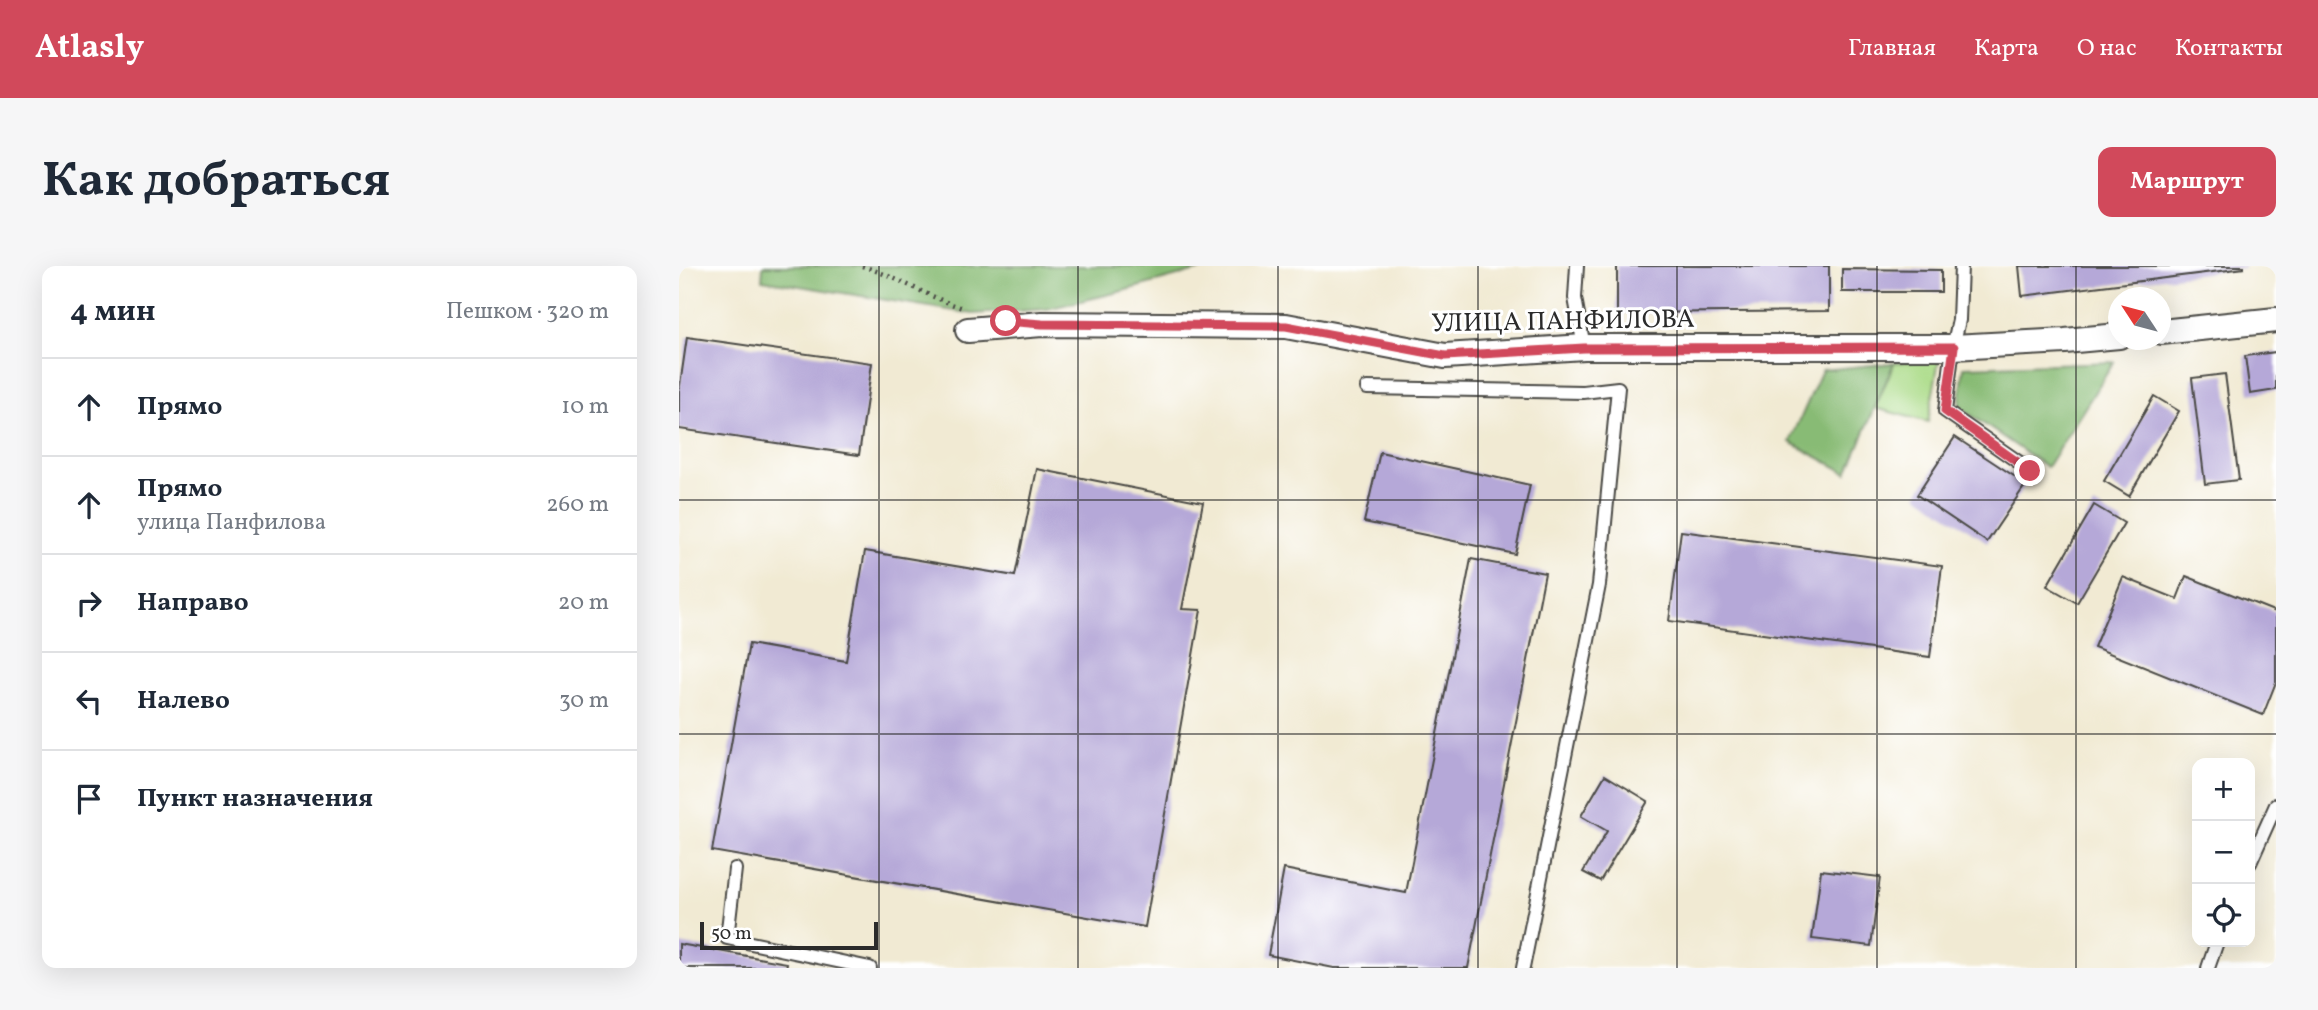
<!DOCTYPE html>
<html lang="ru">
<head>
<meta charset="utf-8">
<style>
	:root { --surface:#fff; --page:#f6f6f7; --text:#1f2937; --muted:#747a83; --line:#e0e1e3; --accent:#d1495b }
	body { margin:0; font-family:Vollkorn,serif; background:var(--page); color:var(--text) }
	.controls { position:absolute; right:21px; bottom:21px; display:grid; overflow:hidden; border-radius:14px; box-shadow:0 7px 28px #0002 }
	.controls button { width:63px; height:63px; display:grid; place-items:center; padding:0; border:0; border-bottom:2px solid var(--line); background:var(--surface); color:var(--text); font:35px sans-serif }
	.compass { position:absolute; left:1429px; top:21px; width:63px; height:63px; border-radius:50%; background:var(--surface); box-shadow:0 7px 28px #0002; rotate:306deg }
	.scale { position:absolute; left:21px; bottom:18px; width:178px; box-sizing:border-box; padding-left:7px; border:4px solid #2b2b2b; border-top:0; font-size:19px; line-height:24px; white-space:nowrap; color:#2b2b2b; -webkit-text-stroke:5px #fff; paint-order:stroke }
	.stop { position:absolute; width:21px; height:21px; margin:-16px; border:5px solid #d1495b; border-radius:50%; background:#fff }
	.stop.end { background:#d1495b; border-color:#fff; box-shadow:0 2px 7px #0008 }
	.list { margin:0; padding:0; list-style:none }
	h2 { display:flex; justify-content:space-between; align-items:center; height:91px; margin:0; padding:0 28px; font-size:30px }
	h2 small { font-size:23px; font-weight:400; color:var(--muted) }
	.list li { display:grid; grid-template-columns:46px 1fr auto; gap:21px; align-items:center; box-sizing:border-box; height:98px; padding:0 28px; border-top:2px solid var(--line) }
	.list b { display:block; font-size:26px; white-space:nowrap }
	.list p { margin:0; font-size:23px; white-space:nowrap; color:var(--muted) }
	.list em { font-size:23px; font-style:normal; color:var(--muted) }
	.icon { flex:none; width:38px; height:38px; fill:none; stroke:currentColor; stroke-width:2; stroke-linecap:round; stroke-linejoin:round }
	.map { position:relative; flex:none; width:1597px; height:702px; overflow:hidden; border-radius:14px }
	header { display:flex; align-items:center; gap:42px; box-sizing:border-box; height:98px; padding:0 35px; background:var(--accent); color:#fff }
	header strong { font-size:33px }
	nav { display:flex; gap:38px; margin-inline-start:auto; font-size:24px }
	.intro { display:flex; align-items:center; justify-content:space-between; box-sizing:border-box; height:168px; padding:0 42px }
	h1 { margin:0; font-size:49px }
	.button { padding:18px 32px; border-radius:14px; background:var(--accent); color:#fff; font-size:24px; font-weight:700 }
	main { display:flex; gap:42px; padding:0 42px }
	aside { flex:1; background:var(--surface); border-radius:14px; box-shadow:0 7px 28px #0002 }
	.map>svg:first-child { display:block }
	.green { fill:#abdb88; stroke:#6b835a; stroke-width:2 }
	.forest { fill:#88bb74; stroke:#5a7350; stroke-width:2 }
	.building { fill:#b5a8d8 }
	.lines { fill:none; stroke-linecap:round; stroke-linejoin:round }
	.service-casing { stroke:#494844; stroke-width:16 }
	.minor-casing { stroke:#494844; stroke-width:28 }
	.path { stroke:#494844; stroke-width:4.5; stroke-dasharray:2 5; stroke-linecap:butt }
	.service { stroke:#fff; stroke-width:12 }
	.minor { stroke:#fff; stroke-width:24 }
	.route { stroke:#d1495b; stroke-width:9 }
	.grid { fill:none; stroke:#2b2b2b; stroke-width:2; stroke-opacity:0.55 }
	.labels { text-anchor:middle; stroke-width:6; stroke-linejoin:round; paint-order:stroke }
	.street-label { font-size:26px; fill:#2b2b2b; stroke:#fff }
</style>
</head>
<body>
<header>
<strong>Atlasly</strong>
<nav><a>Главная</a><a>Карта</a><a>О нас</a><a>Контакты</a></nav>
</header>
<div class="intro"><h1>Как добраться</h1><a class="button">Маршрут</a></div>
<main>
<aside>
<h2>4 мин<small>Пешком · 320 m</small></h2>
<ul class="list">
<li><svg class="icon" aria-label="ahead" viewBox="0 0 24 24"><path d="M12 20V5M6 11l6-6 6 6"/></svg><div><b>Прямо</b></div><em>10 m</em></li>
<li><svg class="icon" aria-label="ahead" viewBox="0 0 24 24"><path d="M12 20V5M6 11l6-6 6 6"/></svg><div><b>Прямо</b><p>улица Панфилова</p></div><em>260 m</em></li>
<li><svg class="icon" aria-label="right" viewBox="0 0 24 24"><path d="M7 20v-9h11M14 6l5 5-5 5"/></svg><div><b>Направо</b></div><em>20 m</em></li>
<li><svg class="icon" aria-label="left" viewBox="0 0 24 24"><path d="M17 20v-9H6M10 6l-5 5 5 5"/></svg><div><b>Налево</b></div><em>30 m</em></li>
<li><svg class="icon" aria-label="arrive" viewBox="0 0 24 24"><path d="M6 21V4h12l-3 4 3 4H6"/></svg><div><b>Пункт назначения</b></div></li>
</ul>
</aside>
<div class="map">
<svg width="1597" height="702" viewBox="0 0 1597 702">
	<rect width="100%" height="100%" fill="#fff"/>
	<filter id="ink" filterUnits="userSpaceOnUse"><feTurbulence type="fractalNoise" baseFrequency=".0143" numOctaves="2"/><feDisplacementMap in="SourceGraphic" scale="14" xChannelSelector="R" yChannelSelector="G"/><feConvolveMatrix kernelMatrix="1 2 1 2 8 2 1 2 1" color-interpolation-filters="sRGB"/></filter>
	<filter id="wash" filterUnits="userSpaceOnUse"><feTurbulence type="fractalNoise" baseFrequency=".00686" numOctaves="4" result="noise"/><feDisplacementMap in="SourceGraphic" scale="28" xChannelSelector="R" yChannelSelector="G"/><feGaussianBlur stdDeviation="1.57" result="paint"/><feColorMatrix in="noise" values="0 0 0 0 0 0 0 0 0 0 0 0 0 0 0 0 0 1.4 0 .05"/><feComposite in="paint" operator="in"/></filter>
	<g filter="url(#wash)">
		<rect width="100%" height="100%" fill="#f1ead3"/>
		<polygon class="green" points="1260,93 1249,156 1196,142 1215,97"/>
		<g class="forest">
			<polygon points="84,0 536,0 436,27 368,43 294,48 83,14"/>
			<polygon points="1435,96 1368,201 1280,141 1285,101"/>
			<polygon points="1215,97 1168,207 1111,176 1143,104"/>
		</g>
		<g id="blocks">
			<g class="building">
				<polygon points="938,0 1150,0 1150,45 938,47"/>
				<polygon points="1340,0 1565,0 1565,2 1343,30"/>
				<polygon points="1163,3 1262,4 1262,26 1163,26"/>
				<polygon points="8,71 193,97 180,189 0,163 0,126"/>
				<polygon points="1597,86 1597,124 1571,128 1566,90"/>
				<polygon points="1546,108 1560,214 1526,218 1513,112"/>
				<polygon points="1475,130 1500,145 1450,230 1425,215"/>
				<polygon points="1276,171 1347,218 1308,276 1238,229"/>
				<polygon points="701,186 851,219 836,288 685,256"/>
				<polygon points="358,203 524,236 503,343 522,344 466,661 33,585 70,378 167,395 186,285 336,310"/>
				<polygon points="1415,239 1445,257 1398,337 1368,320"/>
				<polygon points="1002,265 1263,300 1251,391 990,355"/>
				<polygon points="792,293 866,307 789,702 655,702 589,689 605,603 727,627"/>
				<polygon points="1507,310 1597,346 1597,416 1584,449 1415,381 1444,311 1498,333"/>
				<polygon points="926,509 969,535 921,615 904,606 928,565 902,550"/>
				<polygon points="1142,604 1201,611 1192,680 1133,673"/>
				<polygon points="0,678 108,697 107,702 0,702"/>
			</g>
		</g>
	</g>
	<g filter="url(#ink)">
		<use href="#blocks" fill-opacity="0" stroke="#494844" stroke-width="2"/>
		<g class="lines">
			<g class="service-casing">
				<g id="service">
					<polyline points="898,0 896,32 905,81"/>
					<polyline points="1282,0 1280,54 1274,81 1266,145 1351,204"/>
					<polyline points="688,122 904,126 939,122 920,319 844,702"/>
					<polyline points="1571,597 1597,539"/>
					<polyline points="56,603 48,672 191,702"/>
					<polyline points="1529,702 1538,676"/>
				</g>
			</g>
			<g class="minor-casing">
				<g id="minor">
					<polyline points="289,64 363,58 607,60 766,90 905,81 1274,81 1386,75 1440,70"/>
					<polyline points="1482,66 1597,54"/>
				</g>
			</g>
			<path class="path" d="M183,0c35,11 66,31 101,42"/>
			<use href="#service" class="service"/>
			<use href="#minor" class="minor"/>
		</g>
	</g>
	<g class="lines" filter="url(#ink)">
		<polyline class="route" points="327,55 363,58 607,60 766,90 905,82 1275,81 1266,145 1351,205"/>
	</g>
	<path class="grid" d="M200,0v702M399,0v702M599,0v702M799,0v702M998,0v702M1198,0v702M1397,0v702M0,234h1597M0,468h1597"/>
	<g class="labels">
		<g class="street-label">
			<text transform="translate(884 54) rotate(-1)" y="9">УЛИЦА ПАНФИЛОВА</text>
		</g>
	</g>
</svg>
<div class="controls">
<button>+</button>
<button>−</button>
<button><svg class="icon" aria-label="locate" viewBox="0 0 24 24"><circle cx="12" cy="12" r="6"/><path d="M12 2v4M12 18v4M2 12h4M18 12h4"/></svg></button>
</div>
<svg class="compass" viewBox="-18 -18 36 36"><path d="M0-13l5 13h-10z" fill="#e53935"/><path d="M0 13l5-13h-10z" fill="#747a83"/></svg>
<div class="scale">50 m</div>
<div class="stop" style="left:327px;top:55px"></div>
<div class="stop end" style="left:1351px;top:205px"></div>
</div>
</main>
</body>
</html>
